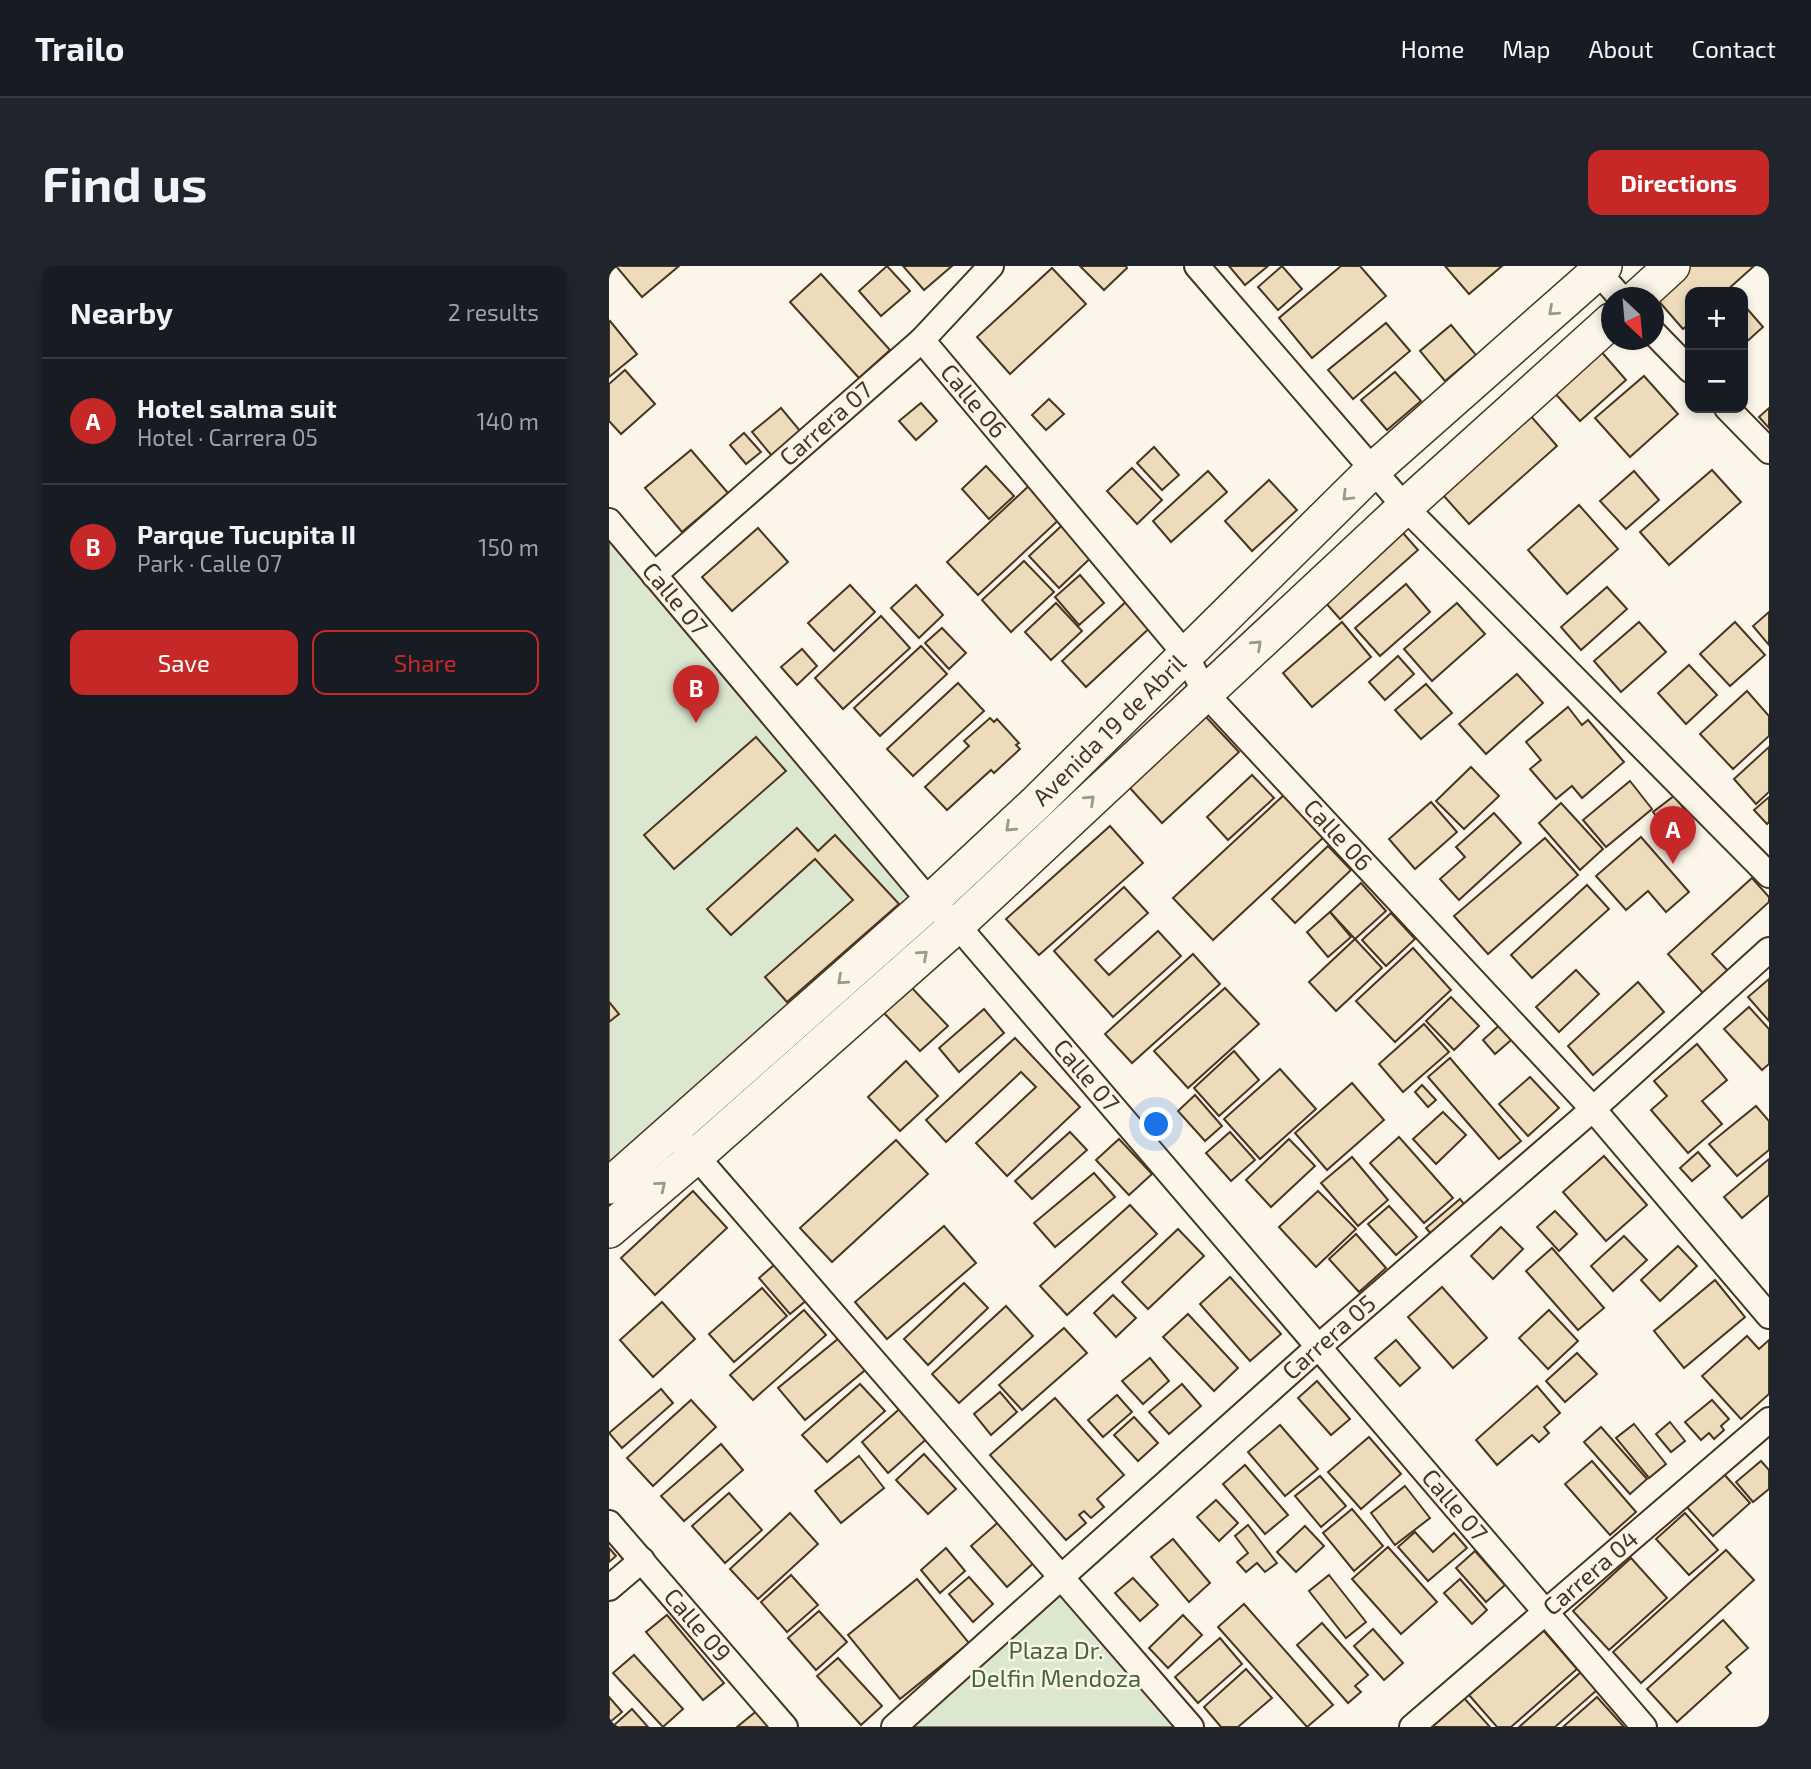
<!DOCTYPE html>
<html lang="en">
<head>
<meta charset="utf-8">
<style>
	:root { --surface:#171b24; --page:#20242c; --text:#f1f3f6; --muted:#9ea1a6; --line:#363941; --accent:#c62828 }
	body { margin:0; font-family:"Exo 2",sans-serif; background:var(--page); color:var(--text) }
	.controls { position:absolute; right:21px; top:21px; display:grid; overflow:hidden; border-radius:14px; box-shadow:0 4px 10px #0003 }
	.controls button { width:63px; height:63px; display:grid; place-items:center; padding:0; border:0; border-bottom:2px solid var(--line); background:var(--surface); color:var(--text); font:35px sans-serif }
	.compass { position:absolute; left:992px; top:21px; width:63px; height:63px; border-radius:50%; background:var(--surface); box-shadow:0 4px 10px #0003; rotate:154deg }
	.you { position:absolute; left:548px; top:859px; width:24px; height:24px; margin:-18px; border:5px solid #fff; border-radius:50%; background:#1a73e8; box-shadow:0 0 0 10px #1a73e833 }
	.badge { display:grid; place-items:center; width:46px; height:46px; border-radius:50%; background:var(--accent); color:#fff; font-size:23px; font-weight:700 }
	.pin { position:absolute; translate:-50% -58px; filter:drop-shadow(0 2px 4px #0008) }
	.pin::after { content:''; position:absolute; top:37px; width:24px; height:21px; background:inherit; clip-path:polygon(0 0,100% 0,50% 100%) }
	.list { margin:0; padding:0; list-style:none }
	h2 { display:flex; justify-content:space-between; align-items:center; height:91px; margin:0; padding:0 28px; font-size:30px }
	h2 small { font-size:23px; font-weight:400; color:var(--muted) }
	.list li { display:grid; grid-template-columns:46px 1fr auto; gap:21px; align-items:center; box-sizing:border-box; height:126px; padding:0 28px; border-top:2px solid var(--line) }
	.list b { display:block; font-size:26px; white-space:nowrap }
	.list p { margin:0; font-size:23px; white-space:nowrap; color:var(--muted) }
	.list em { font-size:23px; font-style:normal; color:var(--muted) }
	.actions { display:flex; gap:14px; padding:21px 28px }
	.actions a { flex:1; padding:16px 0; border:2px solid var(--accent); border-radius:14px; text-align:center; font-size:24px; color:var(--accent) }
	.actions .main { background:var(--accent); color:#fff }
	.map { position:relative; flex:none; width:1160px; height:1461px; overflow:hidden; border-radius:14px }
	header { display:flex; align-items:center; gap:42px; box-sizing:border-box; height:98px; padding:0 35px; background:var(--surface); border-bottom:2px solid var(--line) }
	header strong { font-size:33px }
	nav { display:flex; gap:38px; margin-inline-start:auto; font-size:24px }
	.intro { display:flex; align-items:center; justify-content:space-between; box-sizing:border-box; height:168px; padding:0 42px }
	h1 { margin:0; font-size:49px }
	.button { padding:18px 32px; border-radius:14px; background:var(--accent); color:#fff; font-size:24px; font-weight:700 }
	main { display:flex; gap:42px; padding:0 42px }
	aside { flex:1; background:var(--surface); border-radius:14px; box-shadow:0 4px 10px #0003 }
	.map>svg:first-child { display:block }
	.green { fill:#dce7d0; stroke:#887966; stroke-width:2 }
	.building { fill:#ecdcbc; stroke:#4a3520; stroke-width:2 }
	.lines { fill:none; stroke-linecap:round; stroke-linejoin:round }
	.street-casing { stroke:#4a3520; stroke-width:28 }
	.secondary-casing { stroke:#4a3520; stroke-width:38 }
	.street { stroke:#fbf6e9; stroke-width:24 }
	.secondary { stroke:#fbf6e9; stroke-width:35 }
	.oneway { stroke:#a29684 }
	.labels { text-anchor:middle; stroke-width:5; stroke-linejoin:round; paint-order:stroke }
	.street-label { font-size:24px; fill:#4a3520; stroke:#fbf6e9 }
	.park-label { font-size:24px; fill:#436837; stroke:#fbf6e9 }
</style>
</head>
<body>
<header>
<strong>Trailo</strong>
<nav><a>Home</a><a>Map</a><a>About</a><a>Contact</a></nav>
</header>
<div class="intro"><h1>Find us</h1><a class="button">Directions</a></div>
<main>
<aside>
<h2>Nearby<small>2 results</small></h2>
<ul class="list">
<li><span class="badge">A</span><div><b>Hotel salma suit</b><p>Hotel · Carrera 05</p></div><em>140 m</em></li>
<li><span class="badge">B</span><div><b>Parque Tucupita II</b><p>Park · Calle 07</p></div><em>150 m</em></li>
</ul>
<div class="actions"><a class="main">Save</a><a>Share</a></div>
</aside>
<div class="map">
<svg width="1160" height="1461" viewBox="0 0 1160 1461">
	<rect width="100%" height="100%" fill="#fbf6e9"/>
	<g class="green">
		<polygon points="0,254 348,659 0,922"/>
		<polygon points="452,1312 582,1461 285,1461"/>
	</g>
	<g class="building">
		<polygon points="7,0 70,0 33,31"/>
		<polygon points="278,0 301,25 272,50 250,25"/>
		<polygon points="294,0 343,0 315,24"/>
		<polygon points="471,0 517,0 518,2 495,24"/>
		<polygon points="620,0 659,0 636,19"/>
		<polygon points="673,0 693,23 669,44 649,21"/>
		<polygon points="732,0 751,0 777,30 703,92 670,52"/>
		<polygon points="836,0 893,0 860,28"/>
		<polygon points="1067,0 1145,0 1116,26 1081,26 1081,57 1074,63 1040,24"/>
		<polygon points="443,2 477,38 401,108 368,71"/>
		<polygon points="212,8 281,84 250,112 181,36"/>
		<polygon points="1134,38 1154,61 1134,79"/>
		<polygon points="1,55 28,88 0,111 0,56"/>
		<polygon points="777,57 801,85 744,133 719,104"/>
		<polygon points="842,59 867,89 836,115 811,85"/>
		<polygon points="990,83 1017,114 971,155 943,124"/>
		<polygon points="16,104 46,138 12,168 0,155 0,118"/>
		<polygon points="786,106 812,135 778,164 752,134"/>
		<polygon points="1035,110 1069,148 1021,191 986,152"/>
		<polygon points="440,133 455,148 437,164 423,149"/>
		<polygon points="312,137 328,155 307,174 290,155"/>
		<polygon points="914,141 948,180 860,258 826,220"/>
		<polygon points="172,142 192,166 163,190 143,166"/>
		<polygon points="1160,142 1160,162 1150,151"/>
		<polygon points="135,167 152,186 137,198 121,179"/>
		<polygon points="545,181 570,209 553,224 528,197"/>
		<polygon points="82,184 119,227 73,266 36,222"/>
		<polygon points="377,200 405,230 380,253 353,223"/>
		<polygon points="523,202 553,234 528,258 498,225"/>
		<polygon points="1103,204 1132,236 1060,299 1031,266"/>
		<polygon points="599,205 618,226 562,276 544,255"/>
		<polygon points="1025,205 1050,234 1017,263 991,235"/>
		<polygon points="660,214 688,244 643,285 616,255"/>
		<polygon points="424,216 455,249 369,329 338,296"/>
		<polygon points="970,239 1009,283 958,328 919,284"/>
		<polygon points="779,250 809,284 731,353 701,319"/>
		<polygon points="461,252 490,284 450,322 420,290"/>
		<polygon points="149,262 179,296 123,345 93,311"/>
		<polygon points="415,295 445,326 402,366 373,334"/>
		<polygon points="471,309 495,337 470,359 446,331"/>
		<polygon points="797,318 821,346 771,390 746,362"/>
		<polygon points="241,319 266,346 225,385 199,357"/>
		<polygon points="307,319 334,349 310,372 282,342"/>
		<polygon points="998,321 1018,343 972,384 952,361"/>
		<polygon points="521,332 545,358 477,421 453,395"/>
		<polygon points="447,337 473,365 442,394 416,366"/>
		<polygon points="848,337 876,368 823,415 795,383"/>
		<polygon points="1160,346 1160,379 1144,360"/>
		<polygon points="272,350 301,382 234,443 206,412"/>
		<polygon points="733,356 762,391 703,441 674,407"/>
		<polygon points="1030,356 1057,386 1012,426 985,395"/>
		<polygon points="1126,356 1156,389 1121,420 1091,388"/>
		<polygon points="333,362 357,387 340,403 316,377"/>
		<polygon points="312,380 338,408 271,470 245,442"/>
		<polygon points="193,383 208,400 188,419 172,401"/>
		<polygon points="789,390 805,408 776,434 760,416"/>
		<polygon points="1080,399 1108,429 1077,458 1049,427"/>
		<polygon points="908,408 934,437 877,488 850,458"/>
		<polygon points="349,417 375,445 304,510 278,483"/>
		<polygon points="817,418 843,447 812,473 786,444"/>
		<polygon points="1138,425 1160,450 1160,470 1124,503 1091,468"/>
		<polygon points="959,441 973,459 979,454 1015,496 973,532 963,520 947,533 921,503 932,494 917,476"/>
		<polygon points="597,451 630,486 553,557 520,521"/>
		<polygon points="381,452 385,456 388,453 410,477 407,479 411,483 385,507 382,504 338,544 316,521 360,480 355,475"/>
		<polygon points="147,471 177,505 65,603 35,569"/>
		<polygon points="1160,481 1160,526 1147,538 1125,513"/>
		<polygon points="862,501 890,530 855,563 827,535"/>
		<polygon points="643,509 665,532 619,574 598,551"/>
		<polygon points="1021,515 1043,543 997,581 974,554"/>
		<polygon points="676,528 716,570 604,674 564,632"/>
		<polygon points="1065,530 1080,549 1059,565 1044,546"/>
		<polygon points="1160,531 1160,556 1158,558 1145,544"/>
		<polygon points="822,536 848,566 806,603 780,573"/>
		<polygon points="952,537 994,583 971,604 930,557"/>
		<polygon points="885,547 912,577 850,634 831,613 856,591 847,581"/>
		<polygon points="501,560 534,597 430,689 397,653"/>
		<polygon points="188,562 209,585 226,569 290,638 178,736 156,711 244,634 206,593 122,669 98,643"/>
		<polygon points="1032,571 1080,626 1057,646 1039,625 1017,644 987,610"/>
		<polygon points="936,572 969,609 879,688 845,650"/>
		<polygon points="719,580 742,604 686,657 663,633"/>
		<polygon points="1143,612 1160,631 1160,636 1103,688 1119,705 1094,727 1059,688"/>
		<polygon points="752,617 777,645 746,673 721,646"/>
		<polygon points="978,619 1000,643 923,712 902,689"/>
		<polygon points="515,621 539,647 486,694 500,709 549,665 572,690 504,751 445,685"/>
		<polygon points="721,646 742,671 719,691 698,666"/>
		<polygon points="782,647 806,673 777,700 753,674"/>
		<polygon points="746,673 773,702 727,745 700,716"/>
		<polygon points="804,682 842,724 786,776 747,735"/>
		<polygon points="584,688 611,718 523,797 496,768"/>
		<polygon points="967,704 990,728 950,766 927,741"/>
		<polygon points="1160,713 1160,755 1139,731"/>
		<polygon points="1029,716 1055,746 984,809 959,780"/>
		<polygon points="303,722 339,760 311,785 275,747"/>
		<polygon points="616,722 650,758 579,822 545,785"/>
		<polygon points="842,731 870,760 845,784 817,755"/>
		<polygon points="0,736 10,748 0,756"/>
		<polygon points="1140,741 1160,763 1160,798 1153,804 1115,763"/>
		<polygon points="375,743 395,767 350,806 330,782"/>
		<polygon points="895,755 908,769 886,788 874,774"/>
		<polygon points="815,758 840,786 794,826 770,798"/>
		<polygon points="406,772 471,841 398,910 367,877 427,821 412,806 337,876 317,854"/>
		<polygon points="1088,778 1118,814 1093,835 1113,858 1079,887 1042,844 1058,830 1045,815"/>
		<polygon points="625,785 650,814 610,850 585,822"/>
		<polygon points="841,792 912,875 890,893 819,811"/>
		<polygon points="297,795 329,830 291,865 259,831"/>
		<polygon points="671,803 707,843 651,893 615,853"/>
		<polygon points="921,811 950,842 919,870 890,838"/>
		<polygon points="743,817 775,854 718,904 686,867"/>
		<polygon points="813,819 827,834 819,841 806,826"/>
		<polygon points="586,829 613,860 596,875 569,845"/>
		<polygon points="1147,840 1160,855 1160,884 1128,910 1100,878"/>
		<polygon points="834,846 857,869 827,898 804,873"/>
		<polygon points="461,866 478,884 423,933 406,915"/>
		<polygon points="621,866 646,894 622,915 597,887"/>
		<polygon points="790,871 844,932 815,957 761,897"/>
		<polygon points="510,873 543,908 520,929 487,894"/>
		<polygon points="680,873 706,900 662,941 637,914"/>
		<polygon points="287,874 319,908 223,996 191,962"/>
		<polygon points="1089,886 1101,900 1083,915 1071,902"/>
		<polygon points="995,890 1038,939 997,975 954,926"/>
		<polygon points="743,891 779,934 749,960 712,917"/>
		<polygon points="1160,893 1160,929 1133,952 1115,931"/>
		<polygon points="485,907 506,931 446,981 425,957"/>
		<polygon points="84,925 118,962 46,1029 12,992"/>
		<polygon points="709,925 747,963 707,1001 670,961"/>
		<polygon points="851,933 862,947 829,976 817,962"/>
		<polygon points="521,939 548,968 458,1049 431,1020"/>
		<polygon points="780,940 808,971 787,989 759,958"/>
		<polygon points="946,945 968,968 950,985 928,961"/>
		<polygon points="335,960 367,997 278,1073 246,1036"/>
		<polygon points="892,961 914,983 884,1013 862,990"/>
		<polygon points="569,963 595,990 539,1043 513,1016"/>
		<polygon points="747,968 777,1002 750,1026 720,993"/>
		<polygon points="1015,970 1038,994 1004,1025 982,1000"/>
		<polygon points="1069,980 1088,1000 1051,1035 1032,1014"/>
		<polygon points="943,982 995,1042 969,1064 917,1005"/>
		<polygon points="180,986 211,1023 181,1048 150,1012"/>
		<polygon points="621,1011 672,1068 641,1095 591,1038"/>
		<polygon points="1106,1014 1136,1051 1075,1102 1045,1065"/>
		<polygon points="355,1017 379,1042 319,1099 295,1073"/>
		<polygon points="833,1021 878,1072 844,1102 799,1051"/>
		<polygon points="153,1022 178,1050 125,1096 100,1068"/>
		<polygon points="504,1029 527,1052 507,1071 485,1047"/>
		<polygon points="53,1036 86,1073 44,1111 11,1074"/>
		<polygon points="397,1040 424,1070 350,1137 323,1108"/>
		<polygon points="195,1044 217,1069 144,1134 121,1109"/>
		<polygon points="940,1044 969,1075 939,1103 910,1072"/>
		<polygon points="579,1048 629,1102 605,1125 554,1071"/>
		<polygon points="455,1062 478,1087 413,1144 390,1119"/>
		<polygon points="235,1068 261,1100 196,1154 169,1122"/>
		<polygon points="1138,1070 1150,1083 1160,1074 1160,1128 1132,1153 1093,1110"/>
		<polygon points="787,1074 811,1102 791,1120 766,1092"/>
		<polygon points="968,1087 988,1108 956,1136 937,1115"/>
		<polygon points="541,1092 560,1115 534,1138 513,1115"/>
		<polygon points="708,1115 741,1153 722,1169 689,1132"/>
		<polygon points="251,1118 276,1145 218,1196 193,1169"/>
		<polygon points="573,1118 592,1140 560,1168 540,1146"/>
		<polygon points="928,1120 951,1147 935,1161 940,1167 930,1176 923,1169 888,1199 867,1174"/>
		<polygon points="52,1123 64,1137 13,1182 0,1167"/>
		<polygon points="391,1126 408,1146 382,1169 365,1148"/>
		<polygon points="508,1129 523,1146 494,1171 479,1154"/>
		<polygon points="446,1132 515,1209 488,1233 495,1241 482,1252 475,1245 470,1249 477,1257 457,1274 381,1189"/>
		<polygon points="82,1134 107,1161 44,1220 18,1192"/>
		<polygon points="1103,1134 1120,1153 1112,1160 1115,1164 1105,1173 1100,1167 1092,1174 1076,1156"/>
		<polygon points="295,1139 322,1169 279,1207 253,1176"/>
		<polygon points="525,1151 549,1177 529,1195 505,1169"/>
		<polygon points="1061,1156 1076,1175 1062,1186 1047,1168"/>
		<polygon points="1025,1158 1057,1198 1040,1212 1007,1172"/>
		<polygon points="671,1159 709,1203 676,1230 639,1186"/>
		<polygon points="992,1161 1038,1213 1021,1228 975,1176"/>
		<polygon points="760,1171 792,1208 752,1243 719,1206"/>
		<polygon points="112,1178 134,1204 75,1255 52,1230"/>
		<polygon points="315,1188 347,1223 319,1248 287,1214"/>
		<polygon points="250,1190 275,1222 232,1257 206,1225"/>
		<polygon points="983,1195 1027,1246 1001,1269 956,1218"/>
		<polygon points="1152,1195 1160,1204 1160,1223 1144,1236 1127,1216"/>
		<polygon points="636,1199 679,1249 656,1268 614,1218"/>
		<polygon points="1113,1206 1141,1237 1104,1270 1076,1239"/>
		<polygon points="711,1210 737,1240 712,1261 686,1230"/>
		<polygon points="796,1220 821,1252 786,1279 762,1247"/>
		<polygon points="120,1227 153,1264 116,1297 83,1260"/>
		<polygon points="607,1234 629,1257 610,1275 588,1251"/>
		<polygon points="743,1243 774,1280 745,1305 714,1267"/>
		<polygon points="181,1247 209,1278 149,1333 121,1303"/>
		<polygon points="1076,1247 1109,1284 1080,1309 1047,1273"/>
		<polygon points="393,1253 429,1293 398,1321 362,1280"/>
		<polygon points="639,1259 668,1297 656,1306 648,1297 637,1306 628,1296 639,1287 626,1270"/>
		<polygon points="696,1260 715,1280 687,1306 668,1286"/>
		<polygon points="806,1266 824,1286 845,1267 858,1282 819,1315 789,1281"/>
		<polygon points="564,1273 601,1317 580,1336 542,1291"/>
		<polygon points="779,1281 828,1336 792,1368 743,1313"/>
		<polygon points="0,1282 7,1290 0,1296"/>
		<polygon points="337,1282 356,1305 331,1327 312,1304"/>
		<polygon points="1117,1284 1145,1314 1032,1417 1004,1386"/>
		<polygon points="866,1285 896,1319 877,1336 847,1302"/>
		<polygon points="1022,1292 1058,1332 1000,1384 964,1345"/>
		<polygon points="182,1309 209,1339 178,1366 152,1336"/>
		<polygon points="720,1309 757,1356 737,1372 700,1325"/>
		<polygon points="360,1311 384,1338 364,1356 340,1328"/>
		<polygon points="524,1312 549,1339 531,1355 506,1327"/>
		<polygon points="308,1313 360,1377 291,1433 239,1369"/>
		<polygon points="851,1313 878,1344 863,1358 835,1327"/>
		<polygon points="635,1338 724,1439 698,1461 609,1361"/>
		<polygon points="210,1345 238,1376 207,1404 179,1372"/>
		<polygon points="58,1349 115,1417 94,1434 37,1366"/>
		<polygon points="574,1349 593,1369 559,1402 540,1382"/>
		<polygon points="1114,1354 1139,1382 1117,1401 1122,1407 1068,1456 1038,1423"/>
		<polygon points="713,1357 759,1409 746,1420 752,1426 739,1437 688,1379"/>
		<polygon points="764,1363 794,1397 775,1414 745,1380"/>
		<polygon points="934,1364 968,1403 902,1461 888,1461 860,1429"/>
		<polygon points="611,1372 633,1398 589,1437 566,1411"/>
		<polygon points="25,1389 74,1443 54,1461 4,1407"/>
		<polygon points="229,1392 273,1440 252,1459 208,1410"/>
		<polygon points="637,1403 663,1432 629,1461 612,1461 595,1441"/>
		<polygon points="972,1406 988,1424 946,1461 910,1461"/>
		<polygon points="0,1431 13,1446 0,1457"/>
		<polygon points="988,1431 1015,1461 954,1461"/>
		<polygon points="855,1432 881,1461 823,1461"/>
		<polygon points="23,1443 39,1461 3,1461"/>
		<polygon points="150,1443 165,1461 128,1461"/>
	</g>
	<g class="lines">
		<g class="street-casing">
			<g id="street">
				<polyline points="588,0 796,241 1160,609"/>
				<polyline points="984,0 1012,32"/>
				<polyline points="1044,66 1081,104"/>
				<path id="s1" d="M313,74l264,315 19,38 388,416 176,207"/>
				<polyline points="1118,142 1160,185"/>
				<path id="s2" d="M0,255l321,381 27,23 687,802"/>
				<path id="s3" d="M45,309l268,-235 69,-74"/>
				<polyline points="63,866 87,890 582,1461"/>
				<path id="s4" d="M0,1257l176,204"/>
				<polyline points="0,1322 33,1294"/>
				<path id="s5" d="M285,1461l423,-379 276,-239 176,-159"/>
				<path id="s6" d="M803,1461l357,-307"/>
			</g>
		</g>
		<g class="secondary-casing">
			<g id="secondary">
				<polyline points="1028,32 1063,0"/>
				<path id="s7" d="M0,920l321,-284 106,-99 336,-332 232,-205"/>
				<polyline points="0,964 87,890 348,659 796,241 1002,55"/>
			</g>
		</g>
		<use href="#street" class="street"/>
		<use href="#secondary" class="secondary"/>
	</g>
	<defs><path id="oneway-chevron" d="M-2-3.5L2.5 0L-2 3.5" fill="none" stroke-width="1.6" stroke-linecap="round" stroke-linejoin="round" transform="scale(1.75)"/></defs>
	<g class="oneway">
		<use href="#oneway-chevron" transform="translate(944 45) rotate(138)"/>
		<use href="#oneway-chevron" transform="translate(738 230) rotate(135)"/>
		<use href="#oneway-chevron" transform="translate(648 379) rotate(-43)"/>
		<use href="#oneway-chevron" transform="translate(481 534) rotate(-43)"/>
		<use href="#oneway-chevron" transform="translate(401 561) rotate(137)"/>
		<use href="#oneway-chevron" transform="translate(314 689) rotate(-42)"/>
		<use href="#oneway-chevron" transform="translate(233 714) rotate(138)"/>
		<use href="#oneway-chevron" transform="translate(52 920) rotate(-40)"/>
	</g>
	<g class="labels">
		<g class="street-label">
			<text dy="8" stroke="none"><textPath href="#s1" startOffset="80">Calle 06</textPath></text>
			<text dy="8" stroke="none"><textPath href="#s3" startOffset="229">Carrera 07</textPath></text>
			<text dy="8" stroke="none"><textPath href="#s2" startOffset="102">Calle 07</textPath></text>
			<text dy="8" stroke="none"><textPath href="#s7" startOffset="677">Avenida 19 de Abril</textPath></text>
			<text dy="8" stroke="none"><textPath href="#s1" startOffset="648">Calle 06</textPath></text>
			<text dy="8" stroke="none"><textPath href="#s2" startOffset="732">Calle 07</textPath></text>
			<text dy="8" stroke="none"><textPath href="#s5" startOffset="584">Carrera 05</textPath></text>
			<text dy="8" stroke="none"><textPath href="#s2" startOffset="1298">Calle 07</textPath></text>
			<text dy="8" stroke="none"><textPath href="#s6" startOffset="236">Carrera 04</textPath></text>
			<text dy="8" stroke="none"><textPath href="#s4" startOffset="135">Calle 09</textPath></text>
		</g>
		<g class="park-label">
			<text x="447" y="1393">Plaza Dr.<tspan x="447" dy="28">Delfin Mendoza</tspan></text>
		</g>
	</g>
</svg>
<div class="controls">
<button>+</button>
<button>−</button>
</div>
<svg class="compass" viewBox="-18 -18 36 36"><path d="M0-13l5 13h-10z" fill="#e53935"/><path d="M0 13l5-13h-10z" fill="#9ea1a6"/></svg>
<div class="you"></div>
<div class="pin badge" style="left:1064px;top:598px">A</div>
<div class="pin badge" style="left:87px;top:457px">B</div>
</div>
</main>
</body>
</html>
